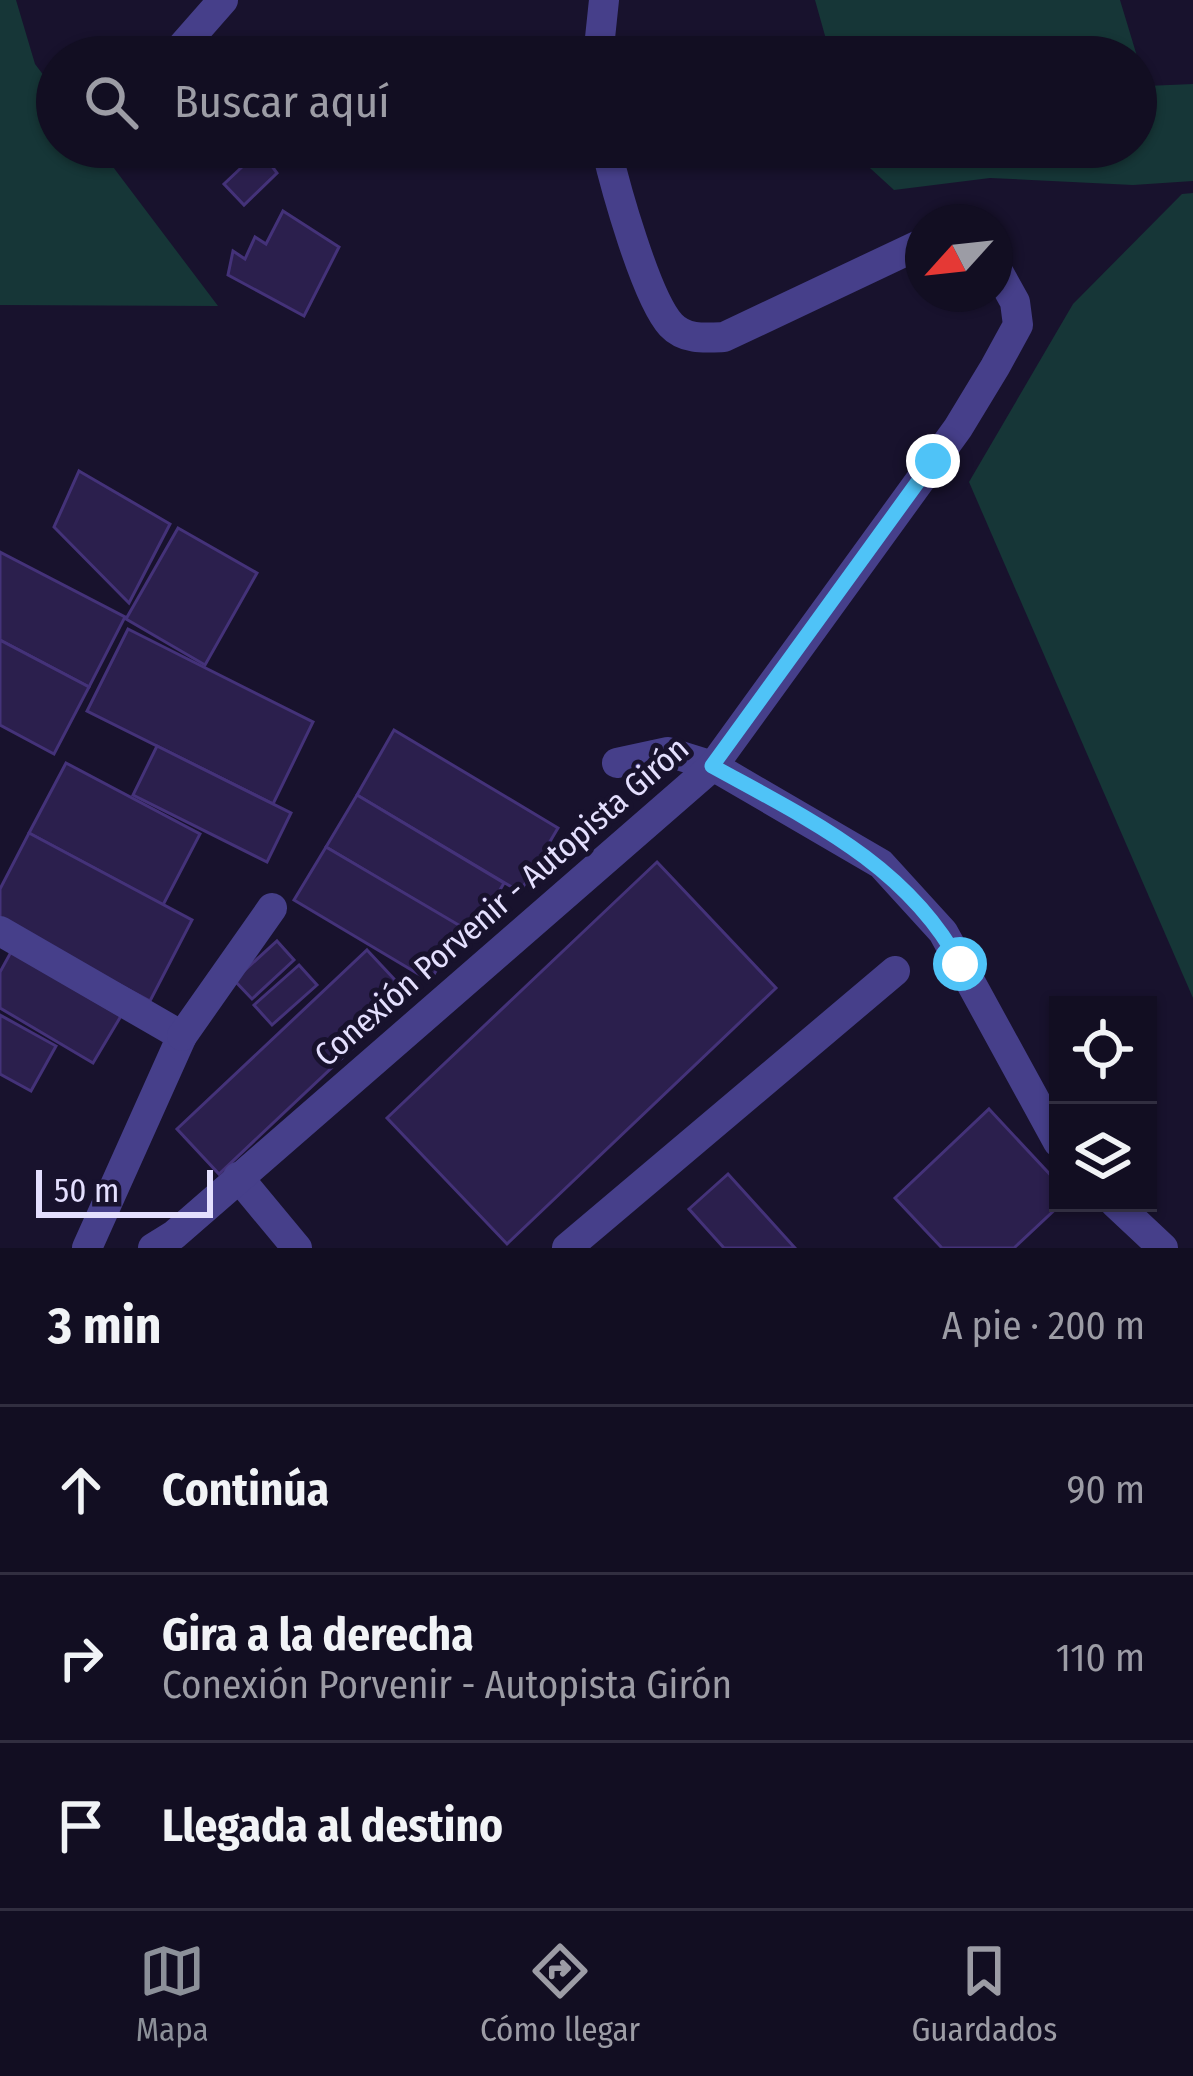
<!DOCTYPE html>
<html lang="es">
<head>
<meta charset="utf-8">
<style>
	:root { --surface:#120e22; --page:#1b172a; --text:#f1f3f6; --muted:#9c9ca5; --line:#312e40; --accent:#8c9099 }
	body { margin:0; font-family:"Fira Sans Condensed",sans-serif; background:var(--page); color:var(--text) }
	.controls { position:absolute; right:36px; bottom:36px; display:grid; overflow:hidden; border-radius:0px; box-shadow:0 3px 9px #0004 }
	.controls button { width:108px; height:108px; display:grid; place-items:center; padding:0; border:0; border-bottom:3px solid var(--line); background:var(--surface); color:var(--text); font:60px sans-serif }
	.compass { position:absolute; left:905px; top:204px; width:108px; height:108px; border-radius:50%; background:var(--surface); box-shadow:0 3px 9px #0004; rotate:243deg }
	.scale { position:absolute; left:36px; bottom:30px; width:177px; box-sizing:border-box; padding-left:12px; border:6px solid #e4dffe; border-top:0; font-size:33px; line-height:42px; white-space:nowrap; color:#e4dffe; -webkit-text-stroke:9px #18122d; paint-order:stroke }
	.stop { position:absolute; width:36px; height:36px; margin:-27px; border:9px solid #4fc3f7; border-radius:50%; background:#fff }
	.stop.end { background:#4fc3f7; border-color:#fff; box-shadow:0 3px 12px #0008 }
	.list { margin:0; padding:0; list-style:none }
	h2 { display:flex; justify-content:space-between; align-items:center; height:156px; margin:0; padding:0 48px; font-size:51px }
	h2 small { font-size:39px; font-weight:400; color:var(--muted) }
	.list li { display:grid; grid-template-columns:78px 1fr auto; gap:36px; align-items:center; box-sizing:border-box; height:168px; padding:0 48px; border-top:3px solid var(--line) }
	.list b { display:block; font-size:45px; white-space:nowrap }
	.list p { margin:0; font-size:39px; white-space:nowrap; color:var(--muted) }
	.list em { font-size:39px; font-style:normal; color:var(--muted) }
	.icon { flex:none; width:66px; height:66px; fill:none; stroke:currentColor; stroke-width:2; stroke-linecap:round; stroke-linejoin:round }
	.map { position:relative; flex:none; width:1193px; height:1248px; overflow:hidden }
	.search { position:absolute; background:var(--surface); box-shadow:0 3px 9px #0004; left:36px; right:36px; top:36px; height:132px; display:flex; align-items:center; gap:30px; box-sizing:border-box; padding:0 42px; border-radius:66px; color:var(--muted); font-size:45px }
	.sheet { height:660px; background:var(--surface) }
	nav { display:flex; justify-content:space-around; align-items:center; box-sizing:border-box; height:168px; border-top:3px solid var(--line); background:var(--surface); font-size:33px; color:var(--muted) }
	nav a { display:grid; justify-items:center; gap:6px }
	nav .on { color:var(--accent) }
	.map>svg:first-child { display:block }
	.green { fill:#163637 }
	.building { fill:#2b1f4d; stroke:#443279; stroke-width:3 }
	.lines { fill:none; stroke-linecap:round; stroke-linejoin:round }
	.minor { stroke:#463f8a; stroke-width:30 }
	.route { stroke:#4fc3f7; stroke-width:15 }
	.labels { text-anchor:middle; stroke-width:10; stroke-linejoin:round; paint-order:stroke }
	.street-label { font-size:33px; fill:#e4dffe; stroke:#18122d }
</style>
</head>
<body>
<div class="map">
<svg width="1193" height="1248" viewBox="0 0 1193 1248">
	<rect width="100%" height="100%" fill="#18122d"/>
	<g class="green">
		<polygon points="0,0 16,0 35,64 57,93 57,147 98,147 218,306 0,305"/>
		<polygon points="815,0 1120,0 1146,86 1193,84 1193,181 1133,185 990,178 894,190 859,158 856,147 1136,147 1136,57 831,57"/>
		<polygon points="1193,193 1193,998 969,482 1073,304 1182,194"/>
	</g>
	<g class="building">
		<polygon points="260,150 277,173 244,205 224,184"/>
		<polygon points="283,211 339,247 304,316 228,275 233,251 245,259 255,237 266,244"/>
		<polygon points="79,471 170,524 129,603 54,527"/>
		<polygon points="178,528 257,573 205,665 126,619"/>
		<polygon points="0,552 125,617 89,687 0,640"/>
		<polygon points="128,629 313,722 273,804 87,711"/>
		<polygon points="0,640 89,687 54,754 0,725"/>
		<polygon points="394,730 558,828 520,892 357,795"/>
		<polygon points="157,746 291,813 267,862 133,795"/>
		<polygon points="66,763 200,834 163,905 29,833"/>
		<polygon points="357,795 504,883 474,935 326,847"/>
		<polygon points="29,833 192,920 150,1001 0,921 0,889"/>
		<polygon points="326,847 462,927 430,981 294,900"/>
		<polygon points="657,862 776,988 507,1244 387,1118"/>
		<polygon points="277,941 294,960 252,999 234,980"/>
		<polygon points="367,950 409,995 219,1174 177,1129"/>
		<polygon points="11,952 121,1016 93,1063 0,1008 0,972"/>
		<polygon points="299,965 317,985 272,1025 254,1005"/>
		<polygon points="0,1015 56,1046 31,1091 0,1074"/>
		<polygon points="989,1109 1058,1183 1062,1203 1014,1248 942,1248 895,1198"/>
		<polygon points="728,1174 795,1248 724,1248 689,1209"/>
	</g>
	<g class="lines">
		<g class="minor">
			<polyline points="173,57 223,0"/>
			<polyline points="598,57 604,0"/>
			<path d="M606,147c9,39 40,151 65,178 14,15 34,13 53,12l199,-94"/>
			<polyline points="617,763 668,752 713,766 881,864 943,932 1058,1142"/>
			<polyline points="0,931 182,1036 87,1248"/>
			<polyline points="182,1036 272,908"/>
			<polyline points="238,1177 297,1248"/>
			<polyline points="1115,1203 1163,1248"/>
			<polyline points="153,1248 174,1235 713,766 958,428 995,367 1018,325 1015,302 995,266"/>
			<polyline points="567,1248 895,971"/>
		</g>
	</g>
	<g class="lines">
		<path class="route" d="M933,461l-221,305c96,53 195,99 248,198"/>
	</g>
	<g class="labels">
		<g class="street-label">
			<text transform="translate(501 901) rotate(-41)" y="12">Conexión Porvenir - Autopista Girón</text>
		</g>
	</g>
</svg>
<div class="controls">
<button><svg class="icon" aria-label="locate" viewBox="0 0 24 24"><circle cx="12" cy="12" r="6"/><path d="M12 2v4M12 18v4M2 12h4M18 12h4"/></svg></button>
<button><svg class="icon" aria-label="layers" viewBox="0 0 24 24"><path d="M12 4l9 5-9 5-9-5zM3 14l9 5 9-5"/></svg></button>
</div>
<svg class="compass" viewBox="-18 -18 36 36"><path d="M0-13l5 13h-10z" fill="#e53935"/><path d="M0 13l5-13h-10z" fill="#9c9ca5"/></svg>
<div class="scale">50 m</div>
<div class="stop" style="left:960px;top:964px"></div>
<div class="stop end" style="left:933px;top:461px"></div>
<div class="search"><svg class="icon" aria-label="search" viewBox="0 0 24 24"><circle cx="10" cy="10" r="6"/><path d="M15 15l6 6"/></svg>Buscar aquí</div>
</div>
<section class="sheet">
<h2>3 min<small>A pie · 200 m</small></h2>
<ul class="list">
<li><svg class="icon" aria-label="ahead" viewBox="0 0 24 24"><path d="M12 20V5M6 11l6-6 6 6"/></svg><div><b>Continúa</b></div><em>90 m</em></li>
<li><svg class="icon" aria-label="right" viewBox="0 0 24 24"><path d="M7 20v-9h11M14 6l5 5-5 5"/></svg><div><b>Gira a la derecha</b><p>Conexión Porvenir - Autopista Girón</p></div><em>110 m</em></li>
<li><svg class="icon" aria-label="arrive" viewBox="0 0 24 24"><path d="M6 21V4h12l-3 4 3 4H6"/></svg><div><b>Llegada al destino</b></div></li>
</ul>
</section>
<nav>
<a class="on"><svg class="icon" aria-label="map" viewBox="0 0 24 24"><path d="M3 6l6-2 6 2 6-2v14l-6 2-6-2-6 2zM9 4v14M15 6v14"/></svg>Mapa</a>
<a><svg class="icon" aria-label="directions" viewBox="0 0 24 24"><path d="M12 3l9 9-9 9-9-9zM9 14v-3h6M13 9l2 2-2 2"/></svg>Cómo llegar</a>
<a><svg class="icon" aria-label="saved" viewBox="0 0 24 24"><path d="M7 4h10v16l-5-4-5 4z"/></svg>Guardados</a>
</nav>
</body>
</html>
